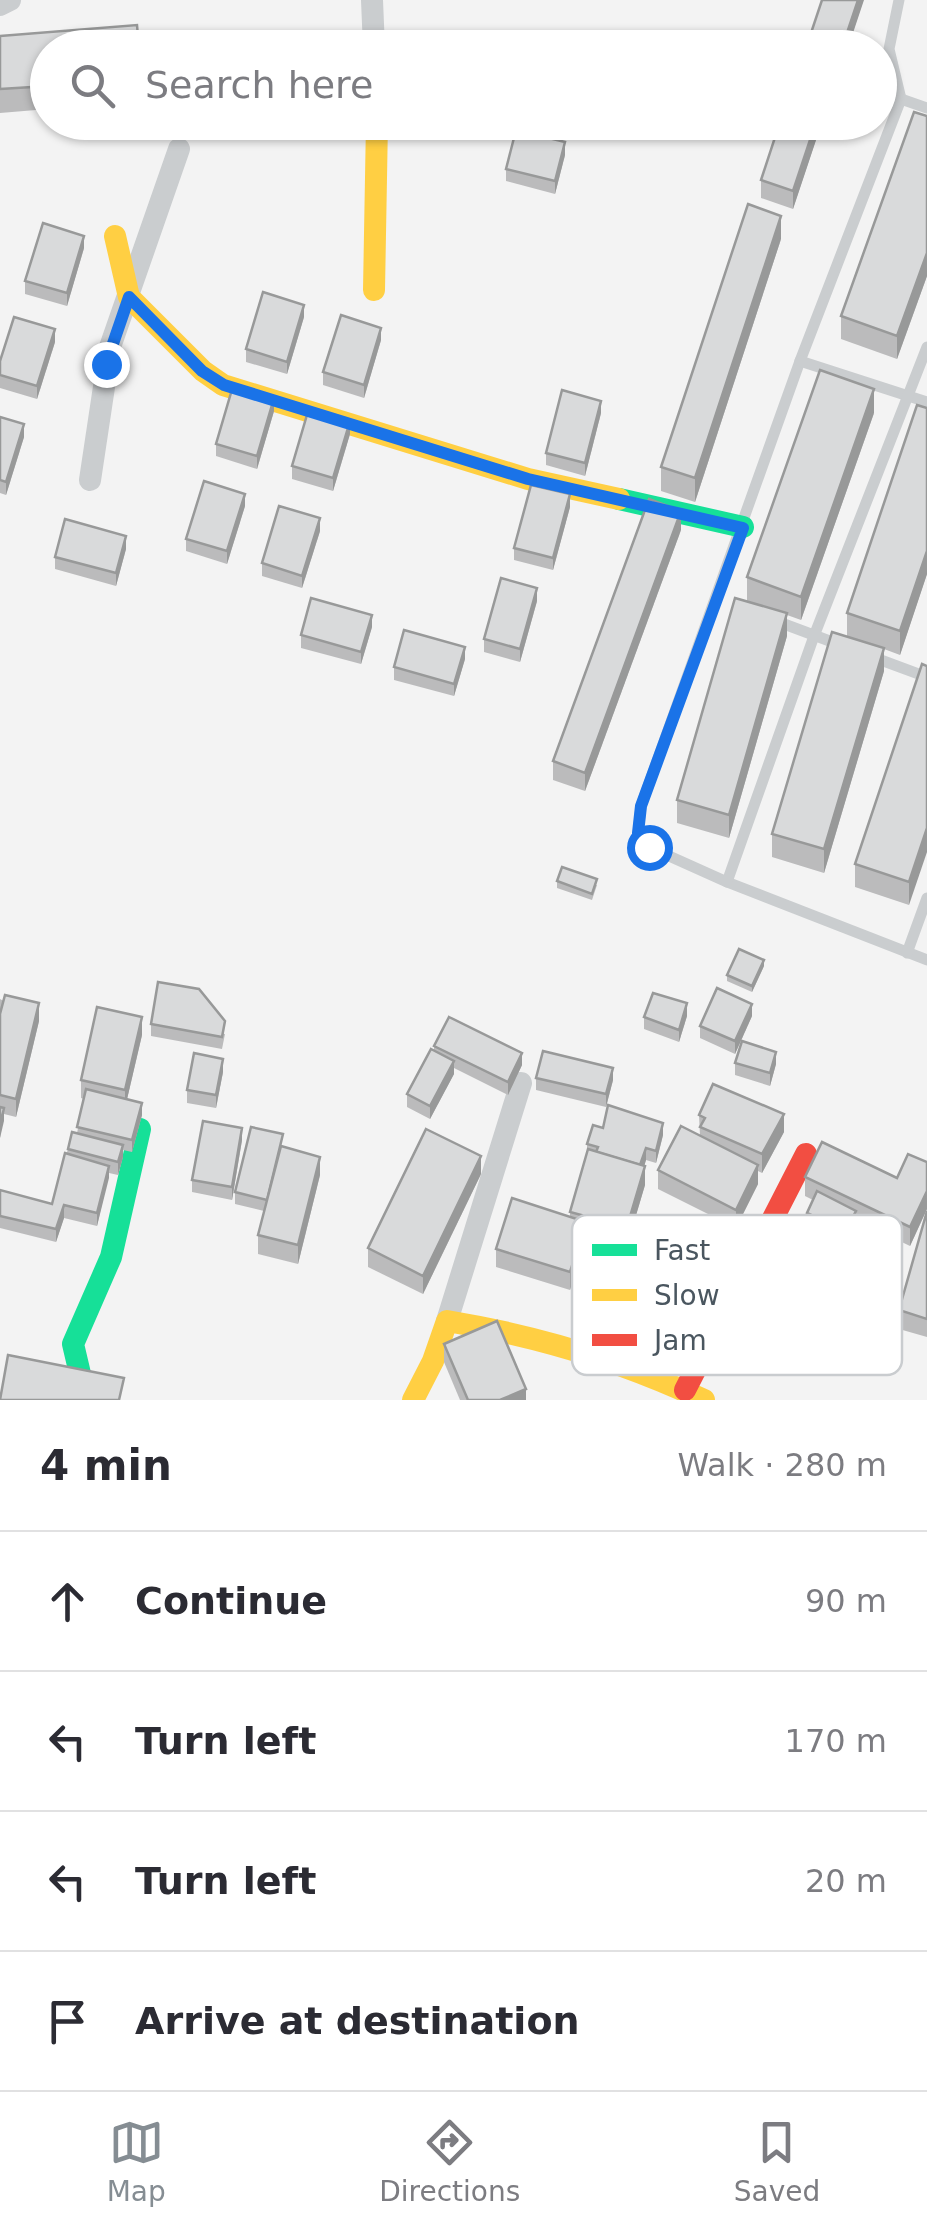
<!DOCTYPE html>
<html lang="en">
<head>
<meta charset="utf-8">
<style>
	:root { --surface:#fff; --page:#f2f2f3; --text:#2b2b33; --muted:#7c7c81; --line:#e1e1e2; --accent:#858d93 }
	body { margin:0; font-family:"DejaVu Sans",sans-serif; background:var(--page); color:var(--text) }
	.stop { position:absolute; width:30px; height:30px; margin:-22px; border:8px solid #1a73e8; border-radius:50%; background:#fff }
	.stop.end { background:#1a73e8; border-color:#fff; box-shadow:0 2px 10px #0008 }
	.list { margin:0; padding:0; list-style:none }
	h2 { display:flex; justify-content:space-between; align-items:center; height:130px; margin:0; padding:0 40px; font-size:42px }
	h2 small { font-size:32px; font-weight:400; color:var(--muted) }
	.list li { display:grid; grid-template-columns:65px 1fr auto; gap:30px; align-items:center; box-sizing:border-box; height:140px; padding:0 40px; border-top:2px solid var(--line) }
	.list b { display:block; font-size:38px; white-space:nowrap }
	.list em { font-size:32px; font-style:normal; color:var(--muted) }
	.icon { flex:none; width:55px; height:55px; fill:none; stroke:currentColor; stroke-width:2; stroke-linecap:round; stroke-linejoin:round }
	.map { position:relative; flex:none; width:927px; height:1400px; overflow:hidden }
	.search { position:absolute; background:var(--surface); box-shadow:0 2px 8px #0004; left:30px; right:30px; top:30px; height:110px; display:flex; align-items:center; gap:25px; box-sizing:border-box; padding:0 35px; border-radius:55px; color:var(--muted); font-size:38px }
	.sheet { height:690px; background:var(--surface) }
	nav { display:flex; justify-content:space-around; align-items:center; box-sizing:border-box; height:140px; border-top:2px solid var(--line); background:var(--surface); font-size:28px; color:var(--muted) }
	nav a { display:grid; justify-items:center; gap:5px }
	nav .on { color:var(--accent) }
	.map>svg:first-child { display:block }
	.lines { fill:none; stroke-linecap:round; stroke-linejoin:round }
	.lane { stroke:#cacdcf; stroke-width:11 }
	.street { stroke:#cacdcf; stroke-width:22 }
	.fast { stroke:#16e098; stroke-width:22 }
	.slow { stroke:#ffcf43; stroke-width:22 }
	.jam { stroke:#f24e42; stroke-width:22 }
	.wall { fill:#bbbbbc }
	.shaded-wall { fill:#989999 }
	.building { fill:#d9dadb; stroke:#989999; stroke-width:2.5 }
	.route { stroke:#1a73e8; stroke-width:12 }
	.key { fill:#fff; stroke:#c9cccf; stroke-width:2.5 }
	.key-label { font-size:28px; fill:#4a565f }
</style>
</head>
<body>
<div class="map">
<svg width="927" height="1400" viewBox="0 0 927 1400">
	<rect width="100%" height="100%" fill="#f3f3f3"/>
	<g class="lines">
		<g class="lane">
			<polyline points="899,0 889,49 901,99 800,361 641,806 638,833 649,847 727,882 927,960"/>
			<polyline points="901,99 927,108"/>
			<polyline points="800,361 927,402"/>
			<polyline points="776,621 843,646"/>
			<polyline points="870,656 927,677"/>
			<polyline points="727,882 814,636 927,347"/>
			<polyline points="907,953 927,898"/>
		</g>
		<g class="street">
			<polyline points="372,0 374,48"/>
			<polyline points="0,5 10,0"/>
			<polyline points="90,480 110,347 179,149"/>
			<polyline points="447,1321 521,1083"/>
		</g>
		<g class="fast">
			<polyline points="619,499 743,527"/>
			<polyline points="109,1400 81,1378 73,1344 111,1257 140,1129"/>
		</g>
		<g class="slow">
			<polyline points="115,236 129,297 203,371 223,385 528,479 619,499"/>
			<polyline points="374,290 377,122"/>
			<path d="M413,1400l20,-39 14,-40c90,15 175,40 257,79"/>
		</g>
		<polyline class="jam" points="685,1390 806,1154"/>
	</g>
	<g class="wall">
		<polygon points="0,36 48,48 48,109 0,113"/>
		<polygon points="927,116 927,276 897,359 841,339 841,316"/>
		<polygon points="224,122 248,122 246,129"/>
		<polygon points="822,122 793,209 761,198 761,180"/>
		<polygon points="565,155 555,194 506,181 506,169"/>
		<polygon points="781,239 695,502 661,491 661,467"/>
		<polygon points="84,248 67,306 25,294 25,281"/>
		<polygon points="304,317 287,374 246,362 246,349"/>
		<polygon points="381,340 364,398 323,385 323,372"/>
		<polygon points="55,342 37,399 0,388 0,361"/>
		<polygon points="927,408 927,574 900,655 884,649 884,671 824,873 772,857 772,834 847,637 847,613"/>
		<polygon points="274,411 257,469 216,456 216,444"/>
		<polygon points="601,413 585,476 546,465 546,453"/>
		<polygon points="874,413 801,620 787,615 787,636 729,838 677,823 677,800 747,601 747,577"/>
		<polygon points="0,417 24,437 6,495 0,493"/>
		<polygon points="350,434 333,491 292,479 292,466"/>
		<polygon points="245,506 227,564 186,551 186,539"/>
		<polygon points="570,507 553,570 514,560 514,548"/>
		<polygon points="681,530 585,791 553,780 553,761"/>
		<polygon points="320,531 302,588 262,576 262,563"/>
		<polygon points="126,549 116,586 55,569 55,557"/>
		<polygon points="537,601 520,662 484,652 484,639"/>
		<polygon points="372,627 361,664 301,648 301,635"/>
		<polygon points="465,659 454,696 394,680 394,667"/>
		<polygon points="927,666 909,905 855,887 855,864"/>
		<polygon points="557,881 597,885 592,900 557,888"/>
		<polygon points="764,966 752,992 727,981 727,975"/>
		<polygon points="0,999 39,1021 16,1117 4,1114 0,1138"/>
		<polygon points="687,1016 679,1042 644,1029 644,1017"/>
		<polygon points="752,1016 735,1054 700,1038 700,1026"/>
		<polygon points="151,1024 225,1034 222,1049 151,1036"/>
		<polygon points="142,1035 127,1099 142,1115 132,1152 123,1150 123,1157 118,1175 109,1173 97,1226 64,1218 56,1242 0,1228 0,1190 52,1204 68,1149 77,1133 84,1099 81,1098 81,1080"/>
		<polygon points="434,1046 522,1065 508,1095 454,1068 454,1074 430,1119 407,1107 407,1094 434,1051"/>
		<polygon points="735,1063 776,1064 770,1086 735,1075"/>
		<polygon points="223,1072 216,1108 187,1103 187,1090"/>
		<polygon points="536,1078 613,1080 606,1107 536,1090"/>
		<polygon points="699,1115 784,1132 762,1173 758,1171 758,1184 736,1228 658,1189 658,1170 700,1136"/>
		<polygon points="603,1128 663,1135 656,1163 646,1160 644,1166 645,1185 623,1259 589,1248 589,1236 586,1235 586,1240 570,1290 496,1267 496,1249 570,1217 570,1212 587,1151 587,1144"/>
		<polygon points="242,1140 232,1200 192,1192 192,1180"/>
		<polygon points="283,1147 320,1175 298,1264 258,1254 258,1235 264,1211 235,1204 235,1192"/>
		<polygon points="481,1174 423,1294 368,1267 368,1248"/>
		<polygon points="805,1177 927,1209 910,1246 856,1220 856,1224 845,1244 807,1226 807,1213 813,1200 805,1196"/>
		<polygon points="927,1211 927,1337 899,1329 899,1310"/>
		<polygon points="444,1344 526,1400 460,1400 444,1362"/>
	</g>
	<g class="shaded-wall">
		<polygon points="858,0 864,0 848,48 842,48"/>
		<polygon points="816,122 822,122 793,209 793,191"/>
		<polygon points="565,142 565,155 555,194 555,181"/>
		<polygon points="781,216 781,239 695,502 695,478"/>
		<polygon points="84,236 84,248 67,306 67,293"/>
		<polygon points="927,253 927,276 897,359 897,336"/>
		<polygon points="304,305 304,317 287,374 287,362"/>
		<polygon points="381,328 381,340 364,398 364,385"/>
		<polygon points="55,329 55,342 37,399 37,386"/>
		<polygon points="874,389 874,413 801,620 801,597"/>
		<polygon points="274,398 274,411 257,469 257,456"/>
		<polygon points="601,401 601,413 585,476 585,463"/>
		<polygon points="350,421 350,434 333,491 333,478"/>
		<polygon points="24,424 24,437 6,495 6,482"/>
		<polygon points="245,494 245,506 227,564 227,551"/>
		<polygon points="570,494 570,507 553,570 553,558"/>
		<polygon points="681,511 681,530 585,791 585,773"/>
		<polygon points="320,518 320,531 302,588 302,576"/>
		<polygon points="126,536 126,549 116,586 116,573"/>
		<polygon points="927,551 927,574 900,655 900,631"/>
		<polygon points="537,588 537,601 520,662 520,649"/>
		<polygon points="787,613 787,636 729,838 729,815"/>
		<polygon points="372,615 372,627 361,664 361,652"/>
		<polygon points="465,647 465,659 454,696 454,684"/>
		<polygon points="884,648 884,671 824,873 824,849"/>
		<polygon points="927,828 927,852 909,905 909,882"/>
		<polygon points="764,960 764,966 752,992 752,986"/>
		<polygon points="39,1003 39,1021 16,1117 16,1099"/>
		<polygon points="687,1003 687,1016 679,1042 679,1030"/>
		<polygon points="752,1004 752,1016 735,1054 735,1041"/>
		<polygon points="142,1017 142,1035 125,1108 125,1090"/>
		<polygon points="776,1052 776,1064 770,1086 770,1073"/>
		<polygon points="522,1053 522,1065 508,1095 508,1082"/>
		<polygon points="223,1059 223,1072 216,1108 216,1095"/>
		<polygon points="454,1061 454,1074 430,1119 430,1106"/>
		<polygon points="613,1068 613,1080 606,1107 606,1094"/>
		<polygon points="142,1103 142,1115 132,1152 132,1140"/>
		<polygon points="4,1108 4,1121 0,1138 0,1126"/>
		<polygon points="784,1114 784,1132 762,1173 762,1154"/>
		<polygon points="663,1123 663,1135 656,1163 656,1151"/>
		<polygon points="242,1128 242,1140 232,1200 232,1187"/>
		<polygon points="123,1145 123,1157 118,1175 118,1162"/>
		<polygon points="646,1148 646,1160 640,1180 640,1167"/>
		<polygon points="481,1156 481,1174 423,1294 423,1276"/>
		<polygon points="320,1157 320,1175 298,1264 298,1245"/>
		<polygon points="758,1165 758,1184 736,1228 736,1210"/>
		<polygon points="109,1166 109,1178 97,1226 97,1213"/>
		<polygon points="645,1166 645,1185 623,1259 623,1240"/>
		<polygon points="927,1191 927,1209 910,1246 910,1227"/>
		<polygon points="64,1205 64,1218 56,1242 56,1229"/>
		<polygon points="856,1211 856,1224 845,1244 845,1231"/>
		<polygon points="586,1222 586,1240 570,1290 570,1272"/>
		<polygon points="526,1389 526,1400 500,1400"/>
	</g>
	<g class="building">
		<polygon points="822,0 858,0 842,48 806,48"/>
		<polygon points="137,25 139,48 48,48 48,86 0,89 0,36"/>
		<polygon points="914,112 927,116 927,253 897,336 841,316"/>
		<polygon points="780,122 816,122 793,191 761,180"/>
		<polygon points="516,130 565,142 555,181 506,169"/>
		<polygon points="748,204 781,216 695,478 661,467"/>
		<polygon points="43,223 84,236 67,293 25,281"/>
		<polygon points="263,292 304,305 287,362 246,349"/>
		<polygon points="341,315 381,328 364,385 323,372"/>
		<polygon points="14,317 55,329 37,386 0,375 0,361"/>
		<polygon points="820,370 874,389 801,597 747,577"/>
		<polygon points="233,386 274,398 257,456 216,444"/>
		<polygon points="562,390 601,401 585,463 546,453"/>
		<polygon points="917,405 927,408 927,551 900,631 847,613"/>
		<polygon points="309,408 350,421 333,478 292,466"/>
		<polygon points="0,417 24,424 6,482 0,480"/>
		<polygon points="204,481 245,494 227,551 186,539"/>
		<polygon points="531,485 570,494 553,558 514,548"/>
		<polygon points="649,499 681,511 585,773 553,761"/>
		<polygon points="279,506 320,518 302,576 262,563"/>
		<polygon points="65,519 126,536 116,573 55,557"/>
		<polygon points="501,578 537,588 520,649 484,639"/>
		<polygon points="311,598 372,615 361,652 301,635"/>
		<polygon points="735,598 787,613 729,815 677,800"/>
		<polygon points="404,630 465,647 454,684 394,667"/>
		<polygon points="832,632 884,648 824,849 772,834"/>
		<polygon points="922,664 927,666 927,828 909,882 855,864"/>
		<polygon points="562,867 597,879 592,894 557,881"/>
		<polygon points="739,949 764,960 752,986 727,975"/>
		<polygon points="158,982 199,989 225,1021 222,1037 151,1024"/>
		<polygon points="717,988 752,1004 735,1041 700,1026"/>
		<polygon points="653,993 687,1003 679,1030 644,1017"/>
		<polygon points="5,995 39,1003 16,1099 0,1095 0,1014"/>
		<polygon points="97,1007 142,1017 125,1090 81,1080"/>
		<polygon points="449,1017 522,1053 508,1082 434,1046"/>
		<polygon points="742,1041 776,1052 770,1073 735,1063"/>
		<polygon points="431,1049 454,1061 430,1106 407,1094"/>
		<polygon points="543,1051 613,1068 606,1094 536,1078"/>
		<polygon points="194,1053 223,1059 216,1095 187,1090"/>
		<polygon points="713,1084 784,1114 762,1154 700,1127 705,1118 699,1115"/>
		<polygon points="86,1089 142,1103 132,1140 77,1127"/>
		<polygon points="608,1105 663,1123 656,1151 646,1148 640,1165 596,1152 598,1147 587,1144 593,1125 603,1128"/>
		<polygon points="0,1107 4,1108 0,1126"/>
		<polygon points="203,1121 242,1128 232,1187 192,1180"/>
		<polygon points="681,1126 758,1165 736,1210 658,1170"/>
		<polygon points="251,1127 283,1134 267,1200 235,1192"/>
		<polygon points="426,1129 481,1156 423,1276 368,1248"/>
		<polygon points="72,1132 123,1145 118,1162 68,1149"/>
		<polygon points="822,1142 897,1178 908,1154 927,1162 927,1191 910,1227 805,1177"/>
		<polygon points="281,1146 320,1157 298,1245 258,1235"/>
		<polygon points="588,1149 645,1166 623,1240 589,1230 592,1218 570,1212"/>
		<polygon points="65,1153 109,1166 97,1213 64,1205 56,1229 0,1216 0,1190 52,1204"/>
		<polygon points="817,1191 856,1211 845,1231 807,1213"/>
		<polygon points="512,1198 586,1222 570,1272 496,1249"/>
		<polygon points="927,1211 927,1319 899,1310"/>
		<polygon points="497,1321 526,1389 500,1400 468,1400 444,1344"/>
		<polygon points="8,1355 124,1378 119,1400 0,1400"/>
	</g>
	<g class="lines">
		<polyline class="route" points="106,364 129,297 202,371 224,385 528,479 743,528 641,806 638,833 649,847"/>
	</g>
	<rect x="572" y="1215" width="330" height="160" rx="15" class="key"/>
	<rect x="592" y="1244" width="45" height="12" fill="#16e098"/>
	<rect x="592" y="1289" width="45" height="12" fill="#ffcf43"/>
	<rect x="592" y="1334" width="45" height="12" fill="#f24e42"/>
	<g class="key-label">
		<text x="654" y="1260">Fast</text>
		<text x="654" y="1305">Slow</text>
		<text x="654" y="1350">Jam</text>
	</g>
</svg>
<div class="stop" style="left:649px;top:847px"></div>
<div class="stop end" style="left:106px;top:364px"></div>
<div class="search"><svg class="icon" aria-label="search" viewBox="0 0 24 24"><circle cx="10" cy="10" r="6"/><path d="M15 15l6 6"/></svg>Search here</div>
</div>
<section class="sheet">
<h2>4 min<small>Walk · 280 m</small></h2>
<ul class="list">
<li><svg class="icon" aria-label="ahead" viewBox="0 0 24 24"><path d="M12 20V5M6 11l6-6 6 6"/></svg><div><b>Continue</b></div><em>90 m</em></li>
<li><svg class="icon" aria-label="left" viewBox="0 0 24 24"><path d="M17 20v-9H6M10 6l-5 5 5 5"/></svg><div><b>Turn left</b></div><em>170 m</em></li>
<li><svg class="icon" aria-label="left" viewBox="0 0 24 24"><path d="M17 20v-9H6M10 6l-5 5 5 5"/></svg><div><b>Turn left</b></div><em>20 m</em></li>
<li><svg class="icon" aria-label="arrive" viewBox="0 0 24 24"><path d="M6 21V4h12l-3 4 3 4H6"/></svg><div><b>Arrive at destination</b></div></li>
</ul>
</section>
<nav>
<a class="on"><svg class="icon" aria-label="map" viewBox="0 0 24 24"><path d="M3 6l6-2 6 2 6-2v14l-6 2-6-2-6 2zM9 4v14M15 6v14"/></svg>Map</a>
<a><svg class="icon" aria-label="directions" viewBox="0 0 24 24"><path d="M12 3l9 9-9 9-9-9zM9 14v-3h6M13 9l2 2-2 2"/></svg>Directions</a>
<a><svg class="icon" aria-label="saved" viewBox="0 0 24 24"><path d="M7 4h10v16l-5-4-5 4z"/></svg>Saved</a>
</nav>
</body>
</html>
